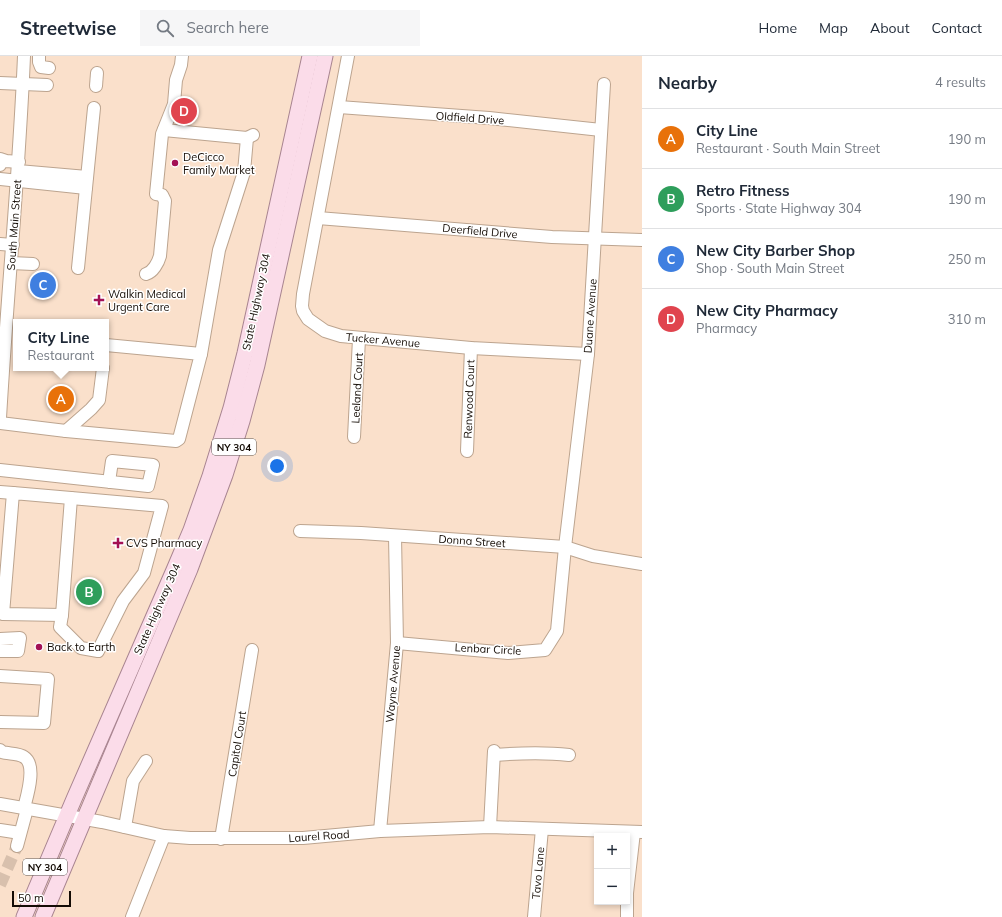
<!DOCTYPE html>
<html lang="en">
<head>
<meta charset="utf-8">
<style>
	:root { --surface:#fff; --page:#f6f6f7; --text:#1f2937; --muted:#747a83; --line:#e0e1e3; --accent:#db2777 }
	body { margin:0; font-family:Mulish,sans-serif; background:var(--page); color:var(--text) }
	.controls { position:absolute; right:12px; bottom:12px; display:grid; overflow:hidden; border-radius:0px; box-shadow:0 2px 6px #0003 }
	.controls button { width:36px; height:36px; display:grid; place-items:center; padding:0; border:0; border-bottom:1px solid var(--line); background:var(--surface); color:var(--text); font:20px sans-serif }
	.scale { position:absolute; left:12px; bottom:10px; width:59px; box-sizing:border-box; padding-left:4px; border:2px solid #140c05; border-top:0; font-size:11px; line-height:14px; white-space:nowrap; color:#140c05; -webkit-text-stroke:3px #fff; paint-order:stroke }
	.you { position:absolute; left:277px; top:410px; width:14px; height:14px; margin:-10px; border:3px solid #fff; border-radius:50%; background:#1a73e8; box-shadow:0 0 0 6px #1a73e833 }
	.badge { display:grid; place-items:center; width:26px; height:26px; border-radius:50%; background:var(--accent); color:#fff; font-size:13px; font-weight:700 }
	.pin { position:absolute; translate:-50% -50%; border:2px solid #fff; box-shadow:0 1px 4px #0006 }
	.popup { position:absolute; left:13px; top:263px; width:96px; height:52px; box-sizing:border-box; display:grid; place-content:center; border-radius:0px; background:var(--surface); filter:drop-shadow(0 1px 3px #0005); font-size:13px; white-space:nowrap; color:var(--muted) }
	.popup b { font-size:15px; color:var(--text) }
	.popup::after { content:''; position:absolute; left:50%; top:100%; margin-left:-8px; border:8px solid transparent; border-top-color:var(--surface) }
	.list { margin:0; padding:0; list-style:none }
	h2 { display:flex; justify-content:space-between; align-items:center; height:52px; margin:0; padding:0 16px; font-size:17px }
	h2 small { font-size:13px; font-weight:400; color:var(--muted) }
	.list li { display:grid; grid-template-columns:26px 1fr auto; gap:12px; align-items:center; box-sizing:border-box; height:60px; padding:0 16px; border-top:1px solid var(--line) }
	.list b { display:block; font-size:15px; white-space:nowrap }
	.list p { margin:0; font-size:13px; white-space:nowrap; color:var(--muted) }
	.list em { font-size:13px; font-style:normal; color:var(--muted) }
	.icon { flex:none; width:22px; height:22px; fill:none; stroke:currentColor; stroke-width:2; stroke-linecap:round; stroke-linejoin:round }
	.map { position:relative; flex:none; width:642px; height:861px; overflow:hidden }
	header { display:flex; align-items:center; gap:24px; box-sizing:border-box; height:56px; padding:0 20px; background:var(--surface); border-bottom:1px solid var(--line) }
	header strong { font-size:19px }
	nav { display:flex; gap:22px; margin-inline-start:auto; font-size:14px }
	.search { width:280px; height:36px; background:var(--page); display:flex; align-items:center; gap:10px; box-sizing:border-box; padding:0 14px; border-radius:0px; color:var(--muted); font-size:15px }
	main { display:flex }
	aside { flex:1; background:var(--surface) }
	.map>svg:first-child { display:block }
	.lines { fill:none; stroke-linecap:round; stroke-linejoin:round }
	.minor-tunnel { stroke:#d8c0ad; stroke-width:12; stroke-dasharray:12 6; stroke-linecap:butt }
	.minor-casing { stroke:#bca48f; stroke-width:14 }
	.major-casing { stroke:#a88490; stroke-width:17 }
	.minor { stroke:#fff; stroke-width:12 }
	.major { stroke:#fbdce9; stroke-width:15 }
	.poi-dot { fill:#a31155; stroke:#fff; stroke-width:1.5 }
	.labels { text-anchor:middle; stroke-width:3; stroke-linejoin:round; paint-order:stroke }
	.shield { fill:#fff; stroke:#5a5550; stroke-width:1 }
	.shield-label { font-size:10px; font-weight:bold; fill:#140c05 }
	.street-label { font-size:11px; fill:#140c05; stroke:#fff }
	.poi-label { font-size:11px; fill:#140c05; stroke:#fff; text-anchor:start }
</style>
</head>
<body>
<header>
<strong>Streetwise</strong>
<div class="search"><svg class="icon" aria-label="search" viewBox="0 0 24 24"><circle cx="10" cy="10" r="6"/><path d="M15 15l6 6"/></svg>Search here</div>
<nav><a>Home</a><a>Map</a><a>About</a><a>Contact</a></nav>
</header>
<main>
<div class="map">
<svg width="642" height="861" viewBox="0 0 642 861">
	<rect width="100%" height="100%" fill="#fae0cb"/>
	<g class="lines">
		<polyline class="minor-tunnel" points="0,829 17,790"/>
		<g class="minor-casing">
			<g id="minor">
				<polyline points="39,0 39,6 41,11 49,12"/>
				<polyline points="348,0 303,238 302,250 303,255 308,263 325,275 341,280 471,292 588,298"/>
				<polyline points="0,27 47,29"/>
				<polyline points="96,30 97,17"/>
				<polyline points="339,51 489,62 601,74"/>
				<polyline points="164,74 247,82 253,79"/>
				<polyline points="0,109 0,103 6,105 19,106"/>
				<polyline points="18,115 87,121"/>
				<polyline points="0,123 86,132"/>
				<polyline points="318,162 552,181 642,184"/>
				<polyline points="0,188 13,189"/>
				<polyline points="11,207 33,208"/>
				<polyline points="78,212 94,52"/>
				<path d="M146,218c7,-2 12,-11 14,-18l5,-55 -3,-6 -6,-1 6,-60 12,-30 2,-24 5,-15 1,-9"/>
				<polyline points="201,298 219,194 244,116 247,82"/>
				<path d="M0,362c7,-121 19,-241 24,-362"/>
				<polyline points="0,367 66,375 176,385 179,383 201,298 106,289"/>
				<polyline points="66,375 91,353 99,344 103,312"/>
				<polyline points="354,381 359,283"/>
				<polyline points="467,395 471,292"/>
				<polyline points="0,414 148,430 153,409 112,405 109,426"/>
				<polyline points="0,436 13,437"/>
				<polyline points="300,475 361,477 565,491 593,500 642,508"/>
				<polyline points="0,557 3,558 62,559 71,442 13,437 3,558"/>
				<polyline points="62,559 60,571 81,592 98,595 123,545 144,517 162,450 71,442"/>
				<polyline points="0,583 20,582 18,595 0,595"/>
				<polyline points="397,587 508,597 545,594 557,575 565,491 588,298 604,28"/>
				<polyline points="0,620 48,623 44,667 0,666"/>
				<path d="M0,694l2,2c6,2 17,1 22,5 13,8 3,39 0,51"/>
				<path d="M494,699c25,-2 50,-3 75,0"/>
				<polyline points="0,748 102,766 164,780 190,782 303,782 380,775 490,771 642,776"/>
				<polyline points="125,771 133,725 146,705"/>
				<polyline points="490,771 494,695"/>
				<polyline points="0,774 20,777"/>
				<polyline points="380,775 397,587 395,480"/>
				<polyline points="221,783 252,594"/>
				<polyline points="17,790 27,753"/>
				<polyline points="627,837 634,776"/>
				<polyline points="627,839 627,861"/>
				<polyline points="132,861 164,780"/>
				<polyline points="534,861 542,773"/>
			</g>
		</g>
		<g class="major-casing">
			<g id="major">
				<polyline points="24,861 74,743 174,514 191,474 210,420 231,352 245,297 310,0"/>
				<polyline points="43,861 190,513 225,419 242,365 257,309 325,0"/>
			</g>
		</g>
		<use href="#minor" class="minor"/>
		<use href="#major" class="major"/>
	</g>
	<g class="poi-dot">
		<circle cx="175" cy="107" r="4"/>
		<path d="M97 238h4v4h4v4h-4v4h-4v-4h-4v-4h4z"/>
		<path d="M116 481h4v4h4v4h-4v4h-4v-4h-4v-4h4z"/>
		<circle cx="39" cy="591" r="4"/>
	</g>
	<g class="labels">
		<g class="shield">
			<rect x="212" y="383" width="44" height="16" rx="3"/>
			<rect x="23" y="803" width="44" height="16" rx="3"/>
		</g>
		<g class="shield-label">
			<text x="234" y="395">NY 304</text>
			<text x="45" y="815">NY 304</text>
		</g>
		<g class="street-label">
			<text transform="translate(470 62) rotate(4)" y="4">Oldfield Drive</text>
			<text transform="translate(14 169) rotate(-86)" y="4">South Main Street</text>
			<text transform="translate(480 175) rotate(5)" y="4">Deerfield Drive</text>
			<text transform="translate(256 246) rotate(-78)" y="4">State Highway 304</text>
			<text transform="translate(590 260) rotate(-86)" y="4">Duane Avenue</text>
			<text transform="translate(383 284) rotate(5)" y="4">Tucker Avenue</text>
			<text transform="translate(357 332) rotate(-87)" y="4">Leeland Court</text>
			<text transform="translate(469 343) rotate(-88)" y="4">Renwood Court</text>
			<text transform="translate(472 485) rotate(4)" y="4">Donna Street</text>
			<text transform="translate(157 553) rotate(-66)" y="4">State Highway 304</text>
			<text transform="translate(488 593) rotate(3)" y="4">Lenbar Circle</text>
			<text transform="translate(393 628) rotate(-85)" y="4">Wayne Avenue</text>
			<text transform="translate(237 688) rotate(-81)" y="4">Capitol Court</text>
			<text transform="translate(319 780) rotate(-4)" y="4">Laurel Road</text>
			<text transform="translate(538 817) rotate(-85)" y="4">Tavo Lane</text>
		</g>
		<g class="poi-label">
			<text x="183" y="105">DeCicco<tspan x="183" dy="13">Family Market</tspan></text>
			<text x="108" y="242">Walkin Medical<tspan x="108" dy="13">Urgent Care</tspan></text>
			<text x="126" y="491">CVS Pharmacy</text>
			<text x="47" y="595">Back to Earth</text>
		</g>
	</g>
</svg>
<div class="controls">
<button>+</button>
<button>−</button>
</div>
<div class="scale">50 m</div>
<div class="you"></div>
<div class="pin badge" style="left:61px;top:343px;background:#e8710a">A</div>
<div class="popup"><b>City Line</b>Restaurant</div>
<div class="pin badge" style="left:89px;top:536px;background:#2e9e5b">B</div>
<div class="pin badge" style="left:43px;top:229px;background:#3f7fe0">C</div>
<div class="pin badge" style="left:184px;top:55px;background:#e0444e">D</div>
</div>
<aside>
<h2>Nearby<small>4 results</small></h2>
<ul class="list">
<li><span class="badge" style="background:#e8710a">A</span><div><b>City Line</b><p>Restaurant · South Main Street</p></div><em>190 m</em></li>
<li><span class="badge" style="background:#2e9e5b">B</span><div><b>Retro Fitness</b><p>Sports · State Highway 304</p></div><em>190 m</em></li>
<li><span class="badge" style="background:#3f7fe0">C</span><div><b>New City Barber Shop</b><p>Shop · South Main Street</p></div><em>250 m</em></li>
<li><span class="badge" style="background:#e0444e">D</span><div><b>New City Pharmacy</b><p>Pharmacy</p></div><em>310 m</em></li>
</ul>
</aside>
</main>
</body>
</html>
